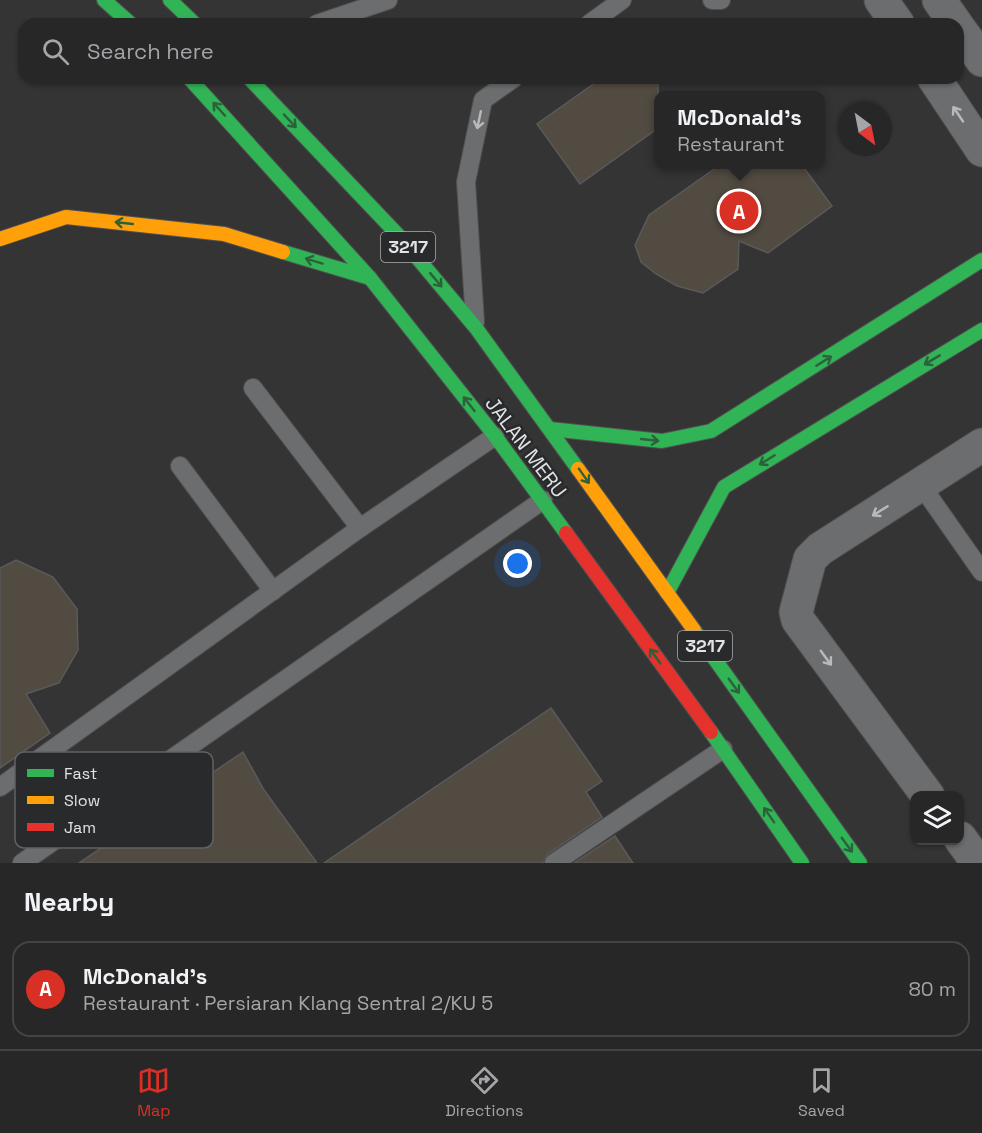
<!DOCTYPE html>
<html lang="en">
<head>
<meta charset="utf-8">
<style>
	:root { --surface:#272728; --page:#2f2f30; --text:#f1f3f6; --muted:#a4a5a8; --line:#434445; --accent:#d93025 }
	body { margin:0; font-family:"Space Grotesk",sans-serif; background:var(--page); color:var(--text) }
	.controls { position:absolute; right:18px; bottom:18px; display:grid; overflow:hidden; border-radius:12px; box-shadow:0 2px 4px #0004 }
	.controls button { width:54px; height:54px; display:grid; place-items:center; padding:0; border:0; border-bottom:2px solid var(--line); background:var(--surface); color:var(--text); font:30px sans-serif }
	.compass { position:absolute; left:838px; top:102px; width:54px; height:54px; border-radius:50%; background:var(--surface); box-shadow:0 2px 4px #0004; rotate:148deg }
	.you { position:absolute; left:518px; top:564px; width:21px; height:21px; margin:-15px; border:4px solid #fff; border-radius:50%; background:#1a73e8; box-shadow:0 0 0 9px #1a73e833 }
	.badge { display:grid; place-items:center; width:39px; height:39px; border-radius:50%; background:var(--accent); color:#fff; font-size:20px; font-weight:700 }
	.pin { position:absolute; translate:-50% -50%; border:3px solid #fff; box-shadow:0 2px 6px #0006 }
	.popup { position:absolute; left:654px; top:91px; width:171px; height:78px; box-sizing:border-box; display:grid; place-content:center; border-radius:12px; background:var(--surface); filter:drop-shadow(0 2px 4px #0005); font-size:20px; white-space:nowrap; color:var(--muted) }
	.popup b { font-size:22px; color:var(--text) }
	.popup::after { content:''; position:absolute; left:50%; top:100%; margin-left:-12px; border:12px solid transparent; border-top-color:var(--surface) }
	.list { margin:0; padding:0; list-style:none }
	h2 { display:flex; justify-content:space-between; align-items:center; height:78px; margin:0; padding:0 24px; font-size:26px }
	h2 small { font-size:20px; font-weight:400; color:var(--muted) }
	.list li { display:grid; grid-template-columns:39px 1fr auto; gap:18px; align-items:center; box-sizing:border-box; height:96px; margin:0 12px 12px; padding:0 12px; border:2px solid var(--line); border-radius:18px }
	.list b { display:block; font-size:22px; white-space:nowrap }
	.list p { margin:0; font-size:20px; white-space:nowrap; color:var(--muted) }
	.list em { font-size:20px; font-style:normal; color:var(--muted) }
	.icon { flex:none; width:33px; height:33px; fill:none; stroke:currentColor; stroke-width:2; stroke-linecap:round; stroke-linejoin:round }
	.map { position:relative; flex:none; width:982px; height:863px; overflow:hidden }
	.search { position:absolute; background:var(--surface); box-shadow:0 2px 4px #0004; left:18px; right:18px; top:18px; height:66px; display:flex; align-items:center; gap:15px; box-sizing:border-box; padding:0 21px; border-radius:18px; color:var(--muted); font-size:22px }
	.sheet { height:186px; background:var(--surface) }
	nav { display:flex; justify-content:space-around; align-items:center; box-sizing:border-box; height:84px; border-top:2px solid var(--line); background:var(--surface); font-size:16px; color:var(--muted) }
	nav a { display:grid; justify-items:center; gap:3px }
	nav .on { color:var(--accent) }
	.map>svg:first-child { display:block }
	.building { fill:#524b42; stroke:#5a5a5a; stroke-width:1.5 }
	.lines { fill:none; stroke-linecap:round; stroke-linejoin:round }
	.lane-casing { stroke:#505051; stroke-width:20 }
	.street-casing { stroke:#505051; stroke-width:35 }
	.fast-casing { stroke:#505051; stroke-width:16 }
	.slow-casing { stroke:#505051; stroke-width:16 }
	.jam-casing { stroke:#505051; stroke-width:16 }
	.lane { stroke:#6c6d6e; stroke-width:18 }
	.street { stroke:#6c6d6e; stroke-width:33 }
	.fast { stroke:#30b455; stroke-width:14 }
	.slow { stroke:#ff9f0a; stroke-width:14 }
	.jam { stroke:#e5322d; stroke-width:14 }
	.oneway { stroke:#2c613c }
	.oneway2 { stroke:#b9babb }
	.labels { text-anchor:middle; stroke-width:5; stroke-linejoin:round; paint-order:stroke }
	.shield { fill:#292a2c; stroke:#aaacad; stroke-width:1.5 }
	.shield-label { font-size:18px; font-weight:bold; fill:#e2e3e4 }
	.street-label { font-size:20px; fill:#e2e3e4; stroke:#292a2c }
	.key { fill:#292a2c; stroke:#606263; stroke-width:1.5 }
	.key-label { font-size:16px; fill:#e2e3e4 }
</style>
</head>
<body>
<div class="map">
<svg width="982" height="863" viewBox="0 0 982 863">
	<rect width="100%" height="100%" fill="#343435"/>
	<g class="building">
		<polygon points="602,78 658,78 658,128 580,184 537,124"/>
		<polygon points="720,165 802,165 832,206 768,253 739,241 738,269 703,293 677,286 656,274 641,262 635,245 649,215"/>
		<polygon points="16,560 53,577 77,609 78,650 59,683 26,694 50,733 0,768 0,568"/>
		<polygon points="551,708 602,781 586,792 602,817 548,854 543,863 324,863"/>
		<polygon points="243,752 264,790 317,863 79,863"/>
		<polygon points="615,836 633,863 574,863"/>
	</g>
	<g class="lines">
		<g class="lane-casing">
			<g id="lane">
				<polyline points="712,0 721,0"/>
				<polyline points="317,24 388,0"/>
				<polyline points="589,24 622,0"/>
				<polyline points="475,322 466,182 483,100 514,78"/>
				<polyline points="253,388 360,528"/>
				<polyline points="180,466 273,591"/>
				<polyline points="921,485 982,572"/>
				<polyline points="0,787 360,528 495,436"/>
				<polyline points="22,863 543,500"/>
				<polyline points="554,863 723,749"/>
			</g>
		</g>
		<g class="street-casing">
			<g id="street">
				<polyline points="881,0 898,24"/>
				<polyline points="939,0 956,24"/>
				<polyline points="958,27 982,60"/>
				<polyline points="934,78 982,150"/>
				<polyline points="928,796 798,620 796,612 810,559 820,549 982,445"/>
				<polyline points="960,838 978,863"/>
			</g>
		</g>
		<g class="fast-casing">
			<g id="fast">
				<polyline points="104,0 131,24"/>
				<polyline points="170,0 195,24"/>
				<polyline points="189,78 370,278 495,436 566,533"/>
				<polyline points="249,78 399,236 476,328 578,469"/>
				<polyline points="283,252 370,278"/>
				<polyline points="550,429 662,441 711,431 982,260"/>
				<polyline points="667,593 724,487 982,330"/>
				<polyline points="694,630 860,863"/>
				<polyline points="711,732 802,863"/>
			</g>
		</g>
		<g class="slow-casing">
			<g id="slow">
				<polyline points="0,239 66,217 224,234 283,252"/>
				<polyline points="578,469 694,630"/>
			</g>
		</g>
		<g class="jam-casing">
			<polyline id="jam" points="566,533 711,732"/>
		</g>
		<use href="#lane" class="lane"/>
		<use href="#street" class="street"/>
		<use href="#fast" class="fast"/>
		<use href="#slow" class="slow"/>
		<use href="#jam" class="jam"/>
	</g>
	<defs><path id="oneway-shaft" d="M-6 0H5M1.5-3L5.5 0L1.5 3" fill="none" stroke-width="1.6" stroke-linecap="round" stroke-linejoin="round" transform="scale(1.5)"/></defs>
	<g class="oneway">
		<use href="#oneway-shaft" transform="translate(219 109) rotate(-132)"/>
		<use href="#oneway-shaft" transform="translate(290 121) rotate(47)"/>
		<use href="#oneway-shaft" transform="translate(124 223) rotate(-174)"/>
		<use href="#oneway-shaft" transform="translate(314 261) rotate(-163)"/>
		<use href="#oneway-shaft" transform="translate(436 280) rotate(50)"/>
		<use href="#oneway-shaft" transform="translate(932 360) rotate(149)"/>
		<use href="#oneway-shaft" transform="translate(824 361) rotate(-32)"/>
		<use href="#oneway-shaft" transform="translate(469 404) rotate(-128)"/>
		<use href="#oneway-shaft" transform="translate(650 440) rotate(6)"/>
		<use href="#oneway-shaft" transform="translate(767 460) rotate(148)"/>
		<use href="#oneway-shaft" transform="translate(584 476) rotate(55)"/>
		<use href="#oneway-shaft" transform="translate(655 656) rotate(-126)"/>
		<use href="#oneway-shaft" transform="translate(734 686) rotate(54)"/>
		<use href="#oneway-shaft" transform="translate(769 815) rotate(-125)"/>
		<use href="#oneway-shaft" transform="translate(847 845) rotate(54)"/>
	</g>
	<g class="oneway2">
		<use href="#oneway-shaft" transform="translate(958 114) rotate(-124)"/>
		<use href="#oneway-shaft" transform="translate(479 120) rotate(102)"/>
		<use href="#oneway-shaft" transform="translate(880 511) rotate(148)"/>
		<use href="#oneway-shaft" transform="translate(826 658) rotate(54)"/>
	</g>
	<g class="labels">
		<g class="shield">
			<rect x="381" y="232" width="54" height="30" rx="4.5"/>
			<rect x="678" y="631" width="54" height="30" rx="4.5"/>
		</g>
		<g class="shield-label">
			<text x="408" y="253">3217</text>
			<text x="705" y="652">3217</text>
		</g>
		<g class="street-label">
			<text transform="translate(526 447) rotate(53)" y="7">JALAN MERU</text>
		</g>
	</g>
	<rect x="15" y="752" width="198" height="96" rx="9" class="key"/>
	<rect x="27" y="769" width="27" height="8" fill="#30b455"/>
	<rect x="27" y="796" width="27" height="8" fill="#ff9f0a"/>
	<rect x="27" y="823" width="27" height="8" fill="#e5322d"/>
	<g class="key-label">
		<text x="64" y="779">Fast</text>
		<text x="64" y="806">Slow</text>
		<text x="64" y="833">Jam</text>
	</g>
</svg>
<div class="controls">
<button><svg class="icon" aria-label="layers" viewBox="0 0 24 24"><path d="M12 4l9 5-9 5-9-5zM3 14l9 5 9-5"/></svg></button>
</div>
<svg class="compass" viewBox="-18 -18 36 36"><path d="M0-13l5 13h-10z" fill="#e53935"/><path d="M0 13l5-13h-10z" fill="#a4a5a8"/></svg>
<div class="you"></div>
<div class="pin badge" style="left:739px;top:211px">A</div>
<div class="popup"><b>McDonald's</b>Restaurant</div>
<div class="search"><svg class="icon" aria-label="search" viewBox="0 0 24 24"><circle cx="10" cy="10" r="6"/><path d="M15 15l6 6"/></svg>Search here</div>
</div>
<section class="sheet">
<h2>Nearby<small></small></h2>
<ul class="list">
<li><span class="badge">A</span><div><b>McDonald's</b><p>Restaurant · Persiaran Klang Sentral 2/KU 5</p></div><em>80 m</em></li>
</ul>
</section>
<nav>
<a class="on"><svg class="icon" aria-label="map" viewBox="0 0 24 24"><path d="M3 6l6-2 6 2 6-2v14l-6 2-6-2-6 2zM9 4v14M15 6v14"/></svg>Map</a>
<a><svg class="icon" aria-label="directions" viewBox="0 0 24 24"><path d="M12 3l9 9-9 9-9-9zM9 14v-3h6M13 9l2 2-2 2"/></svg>Directions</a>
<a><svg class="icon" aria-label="saved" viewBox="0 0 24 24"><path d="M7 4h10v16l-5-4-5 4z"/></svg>Saved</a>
</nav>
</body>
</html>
